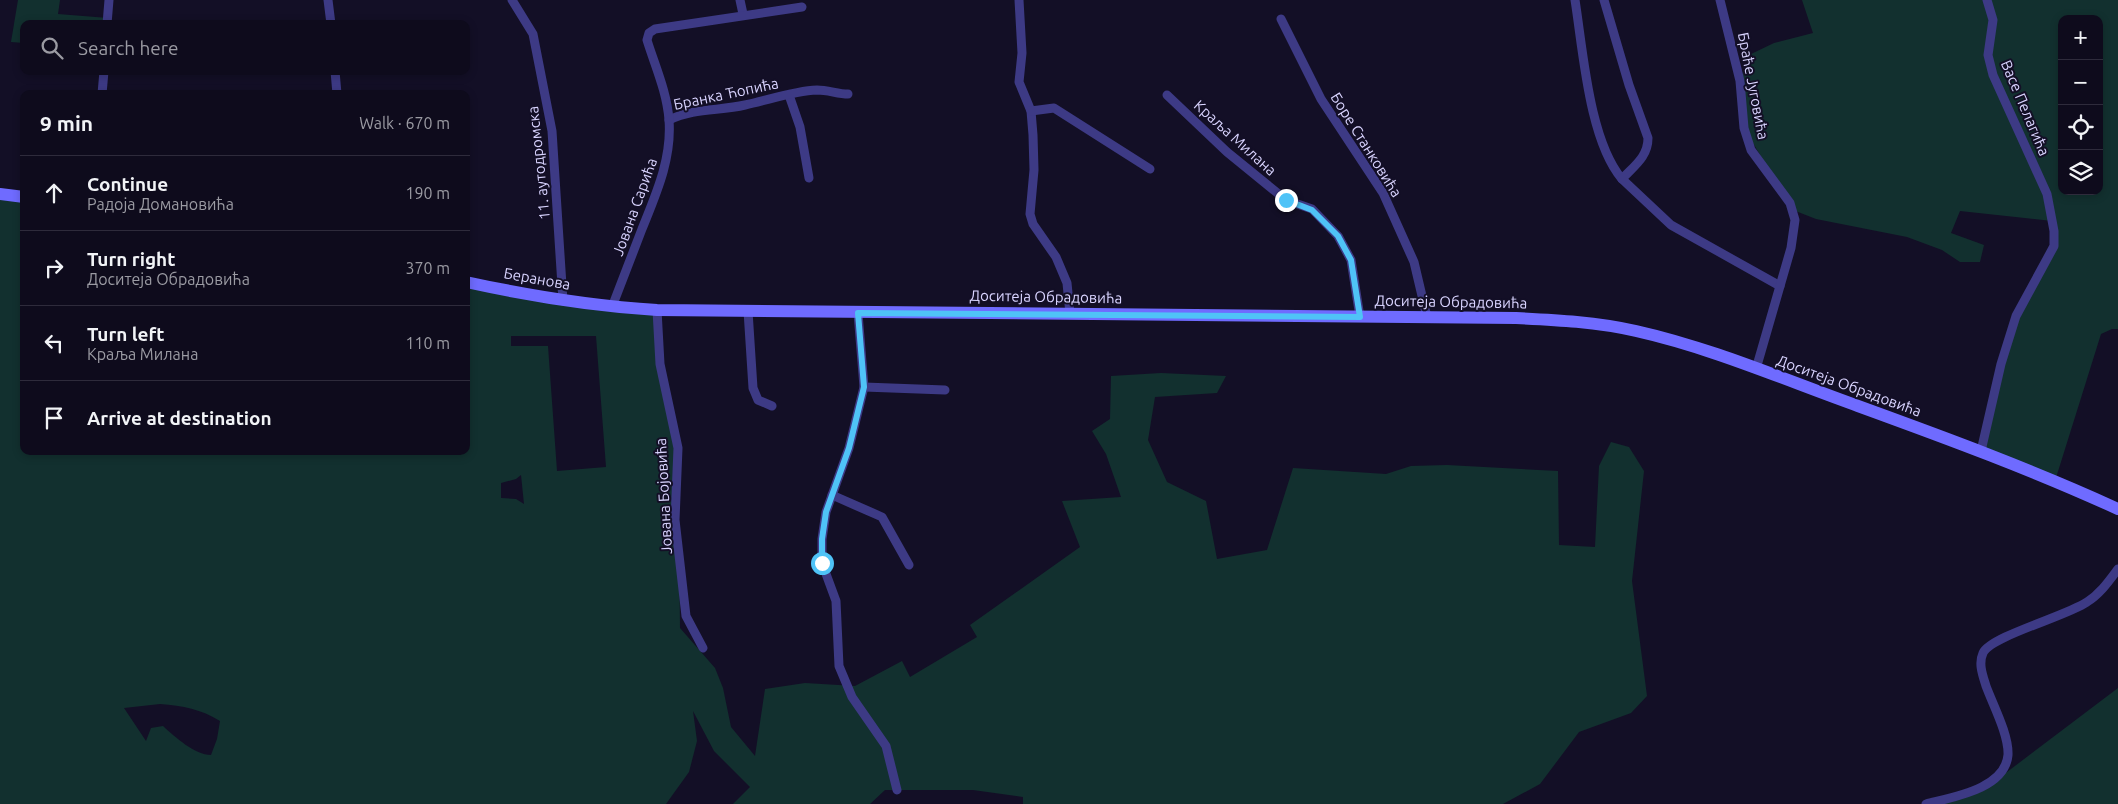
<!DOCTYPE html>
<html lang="en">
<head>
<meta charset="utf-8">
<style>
	:root { --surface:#0e0b1c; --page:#171425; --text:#f1f3f6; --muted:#9b9ba3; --line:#2e2b3b }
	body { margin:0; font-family:Ubuntu,sans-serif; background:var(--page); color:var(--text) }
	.controls { position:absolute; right:15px; top:15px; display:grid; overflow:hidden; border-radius:10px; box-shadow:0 2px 8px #0003 }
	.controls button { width:45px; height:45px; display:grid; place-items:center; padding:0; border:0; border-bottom:1px solid var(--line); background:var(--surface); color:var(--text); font:25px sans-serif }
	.stop { position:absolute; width:15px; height:15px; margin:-11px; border:4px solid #4fc3f7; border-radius:50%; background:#fff }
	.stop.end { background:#4fc3f7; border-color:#fff; box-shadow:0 1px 5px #0008 }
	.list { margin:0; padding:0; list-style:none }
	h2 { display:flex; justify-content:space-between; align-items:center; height:65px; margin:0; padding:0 20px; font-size:21px }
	h2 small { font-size:16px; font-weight:400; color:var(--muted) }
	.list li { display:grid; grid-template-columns:32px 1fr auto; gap:15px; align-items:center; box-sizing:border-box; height:75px; padding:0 20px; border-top:1px solid var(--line) }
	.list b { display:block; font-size:19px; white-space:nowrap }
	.list p { margin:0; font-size:16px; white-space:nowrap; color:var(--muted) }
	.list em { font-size:16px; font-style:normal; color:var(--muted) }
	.icon { flex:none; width:28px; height:28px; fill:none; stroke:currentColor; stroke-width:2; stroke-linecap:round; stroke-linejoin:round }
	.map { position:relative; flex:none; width:2118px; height:804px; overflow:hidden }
	.search { position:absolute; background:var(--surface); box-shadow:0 2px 8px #0003; left:20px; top:20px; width:450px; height:55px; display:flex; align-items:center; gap:12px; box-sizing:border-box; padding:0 18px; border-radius:10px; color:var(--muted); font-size:19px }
	.panel { position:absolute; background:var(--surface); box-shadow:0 2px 8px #0003; left:20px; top:90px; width:450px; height:365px; border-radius:10px }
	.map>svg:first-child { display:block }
	.green { fill:#12302f; fill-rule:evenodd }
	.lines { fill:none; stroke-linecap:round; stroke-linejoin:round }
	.minor { stroke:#3d3a85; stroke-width:9 }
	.secondary { stroke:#6f6bff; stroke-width:12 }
	.route { stroke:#4fc3f7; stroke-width:6 }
	.labels { text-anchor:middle; stroke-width:4; stroke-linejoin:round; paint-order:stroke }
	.street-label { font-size:15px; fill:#d9d4ff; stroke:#130f26 }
</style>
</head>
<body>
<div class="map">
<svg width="2118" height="804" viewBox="0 0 2118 804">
	<rect width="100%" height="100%" fill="#130f26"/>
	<g class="green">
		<polygon points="18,0 60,0 58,14 108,18 107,24 24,24 24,43 11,42"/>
		<path d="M1802,0h316v329h-6l-11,5 -46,147 -74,-30 35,-135 38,-70 -2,-25 -92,-10 -9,22 33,12 -4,17h-20l-18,-12 -35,-13 -91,-18 -23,-9 -49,-82 -4,-47 9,-26 25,-12 39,-10zM2062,19h37v172h-37z"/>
		<path d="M0,194l24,3v254h442v-169l191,28 3,54 18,84 2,180 35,40 8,20 8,39 24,29 10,-67 40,-6 50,3 47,-25 8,16 67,-40 -7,-12 110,-78 -18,-46 59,-4 -15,-43 -14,-23 18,-12 1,-43 50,-3 65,3 -9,17 -62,4 -7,43 19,42 39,19 11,58 50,-9 26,-82 93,6 25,-8 36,-1 111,6 1,74 36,2 4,-81 12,-24 18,5 15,24 -12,110 15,115 -16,17 -52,19 -39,52 -37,20h-480v-7l-50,-7h-88l-15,14h-137l17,-17 -36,-36 -21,-40 4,30 -8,31 -23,32h-666zM511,336h85l10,131 -49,4 -9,-125h-37zM521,475l3,29 -8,-5 -15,-1v-15l15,-4zM160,704c23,2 41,5 60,17l-3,18 -6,16c-16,0 -36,-18 -48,-29l-12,2 -5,13 -22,-33z"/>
		<polygon points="2118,688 2118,804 1925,804 1974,792 2007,772"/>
	</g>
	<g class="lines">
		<g class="minor">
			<polyline points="328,0 331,24"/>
			<polyline points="512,0 533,34 552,131 563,301"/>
			<polyline points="740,0 743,14"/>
			<polyline points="1019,0 1022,53 1019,82 1031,111 1033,135 1034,170 1030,214 1033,224 1056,257 1067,283 1070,314"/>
			<path d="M1575,0c8,50 14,140 47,179"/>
			<path d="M1604,0l25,85 19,53c0,19 -14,28 -26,41l49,46 109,61"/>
			<polyline points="1720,0 1740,81 1744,128 1751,150 1790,203 1795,220 1791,248 1756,369"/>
			<polyline points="1281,19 1321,99 1383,193 1414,262 1427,317"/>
			<polyline points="107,24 109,0"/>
			<polyline points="335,71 337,94"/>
			<polyline points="102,94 104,71"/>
			<polyline points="789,95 800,127 809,178"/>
			<polyline points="1167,95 1227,152 1286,200 1312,209 1338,236 1351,260 1360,317"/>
			<polyline points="1031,111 1054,108 1150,169"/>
			<path d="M669,120c25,-12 50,-9 76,-15 24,-5 48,-14 72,-15 11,0 21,4 31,4"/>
			<path d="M612,307c10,-26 20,-52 30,-78 14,-35 30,-70 27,-109 -2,-28 -14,-54 -22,-80l2,-7 6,-4 147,-22"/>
			<polyline points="657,310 660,364 678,448 675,520 686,616 703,648"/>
			<polyline points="748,311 753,388 758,400 772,406"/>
			<polyline points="858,313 864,387 849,448 826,512 822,539 822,563 836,601 839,666 852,697 886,746 897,790"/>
			<polyline points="864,387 945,390"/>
			<polyline points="1981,451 2001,364 2016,316 2054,246 2054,231 2047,194 1993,75 1988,55 1993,20 1987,0"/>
			<polyline points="832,495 882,517 909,565"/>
			<path d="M1926,804c27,-7 79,-15 82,-49 1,-20 -15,-50 -22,-69 -3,-10 -8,-22 -3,-33 8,-17 84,-37 104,-51 13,-8 22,-21 31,-33"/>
		</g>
		<g class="secondary">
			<polyline points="0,194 24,197"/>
			<path d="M466,282c64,14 126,24 191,28l859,8c41,2 81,4 120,13 76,17 149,49 222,75 88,32 175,64 260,103"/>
		</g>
	</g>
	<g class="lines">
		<polyline class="route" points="822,563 822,539 826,512 849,448 864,387 858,313 1360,317 1351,260 1338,236 1312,210 1286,200"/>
	</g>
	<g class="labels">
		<g class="street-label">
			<text transform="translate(1753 86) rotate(79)" y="5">Браће Југовића</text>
			<text transform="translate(726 94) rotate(-12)" y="5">Бранка Ћопића</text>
			<text transform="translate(2025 108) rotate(67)" y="5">Васе Пелагића</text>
			<text transform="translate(1235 138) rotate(42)" y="5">Краља Милана</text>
			<text transform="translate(1366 145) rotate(58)" y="5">Боре Станковића</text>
			<text transform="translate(539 163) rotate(-96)" y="5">11. аутодромска</text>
			<text transform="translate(635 207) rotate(-70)" y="5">Јована Сарића</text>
			<text transform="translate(537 279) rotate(10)" y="5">Беранова</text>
			<text transform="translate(1046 297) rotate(1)" y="5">Доситеја Обрадовића</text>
			<text transform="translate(1451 302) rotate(1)" y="5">Доситеја Обрадовића</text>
			<text transform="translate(1849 386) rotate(20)" y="5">Доситеја Обрадовића</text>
			<text transform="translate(664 496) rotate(-93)" y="5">Јована Бојовића</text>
		</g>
	</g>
</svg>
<div class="controls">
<button>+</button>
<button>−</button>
<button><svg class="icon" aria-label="locate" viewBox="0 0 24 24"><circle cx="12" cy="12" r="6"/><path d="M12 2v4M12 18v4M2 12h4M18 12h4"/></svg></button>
<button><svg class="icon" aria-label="layers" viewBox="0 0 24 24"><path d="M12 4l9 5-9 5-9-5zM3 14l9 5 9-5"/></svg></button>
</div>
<div class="stop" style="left:822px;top:563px"></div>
<div class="stop end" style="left:1286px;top:200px"></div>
<div class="search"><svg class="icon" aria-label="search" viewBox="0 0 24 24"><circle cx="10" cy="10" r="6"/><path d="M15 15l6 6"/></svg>Search here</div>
<section class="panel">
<h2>9 min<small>Walk · 670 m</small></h2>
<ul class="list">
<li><svg class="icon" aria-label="ahead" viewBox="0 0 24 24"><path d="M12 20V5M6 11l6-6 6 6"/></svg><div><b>Continue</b><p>Радоја Домановића</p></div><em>190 m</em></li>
<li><svg class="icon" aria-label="right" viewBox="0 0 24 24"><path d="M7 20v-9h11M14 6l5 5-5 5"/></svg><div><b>Turn right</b><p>Доситеја Обрадовића</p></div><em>370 m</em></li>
<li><svg class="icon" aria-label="left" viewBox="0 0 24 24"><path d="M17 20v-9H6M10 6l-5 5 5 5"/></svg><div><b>Turn left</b><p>Краља Милана</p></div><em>110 m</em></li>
<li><svg class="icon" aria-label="arrive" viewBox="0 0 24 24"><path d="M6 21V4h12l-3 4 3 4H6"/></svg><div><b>Arrive at destination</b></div></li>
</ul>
</section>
</div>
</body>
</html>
